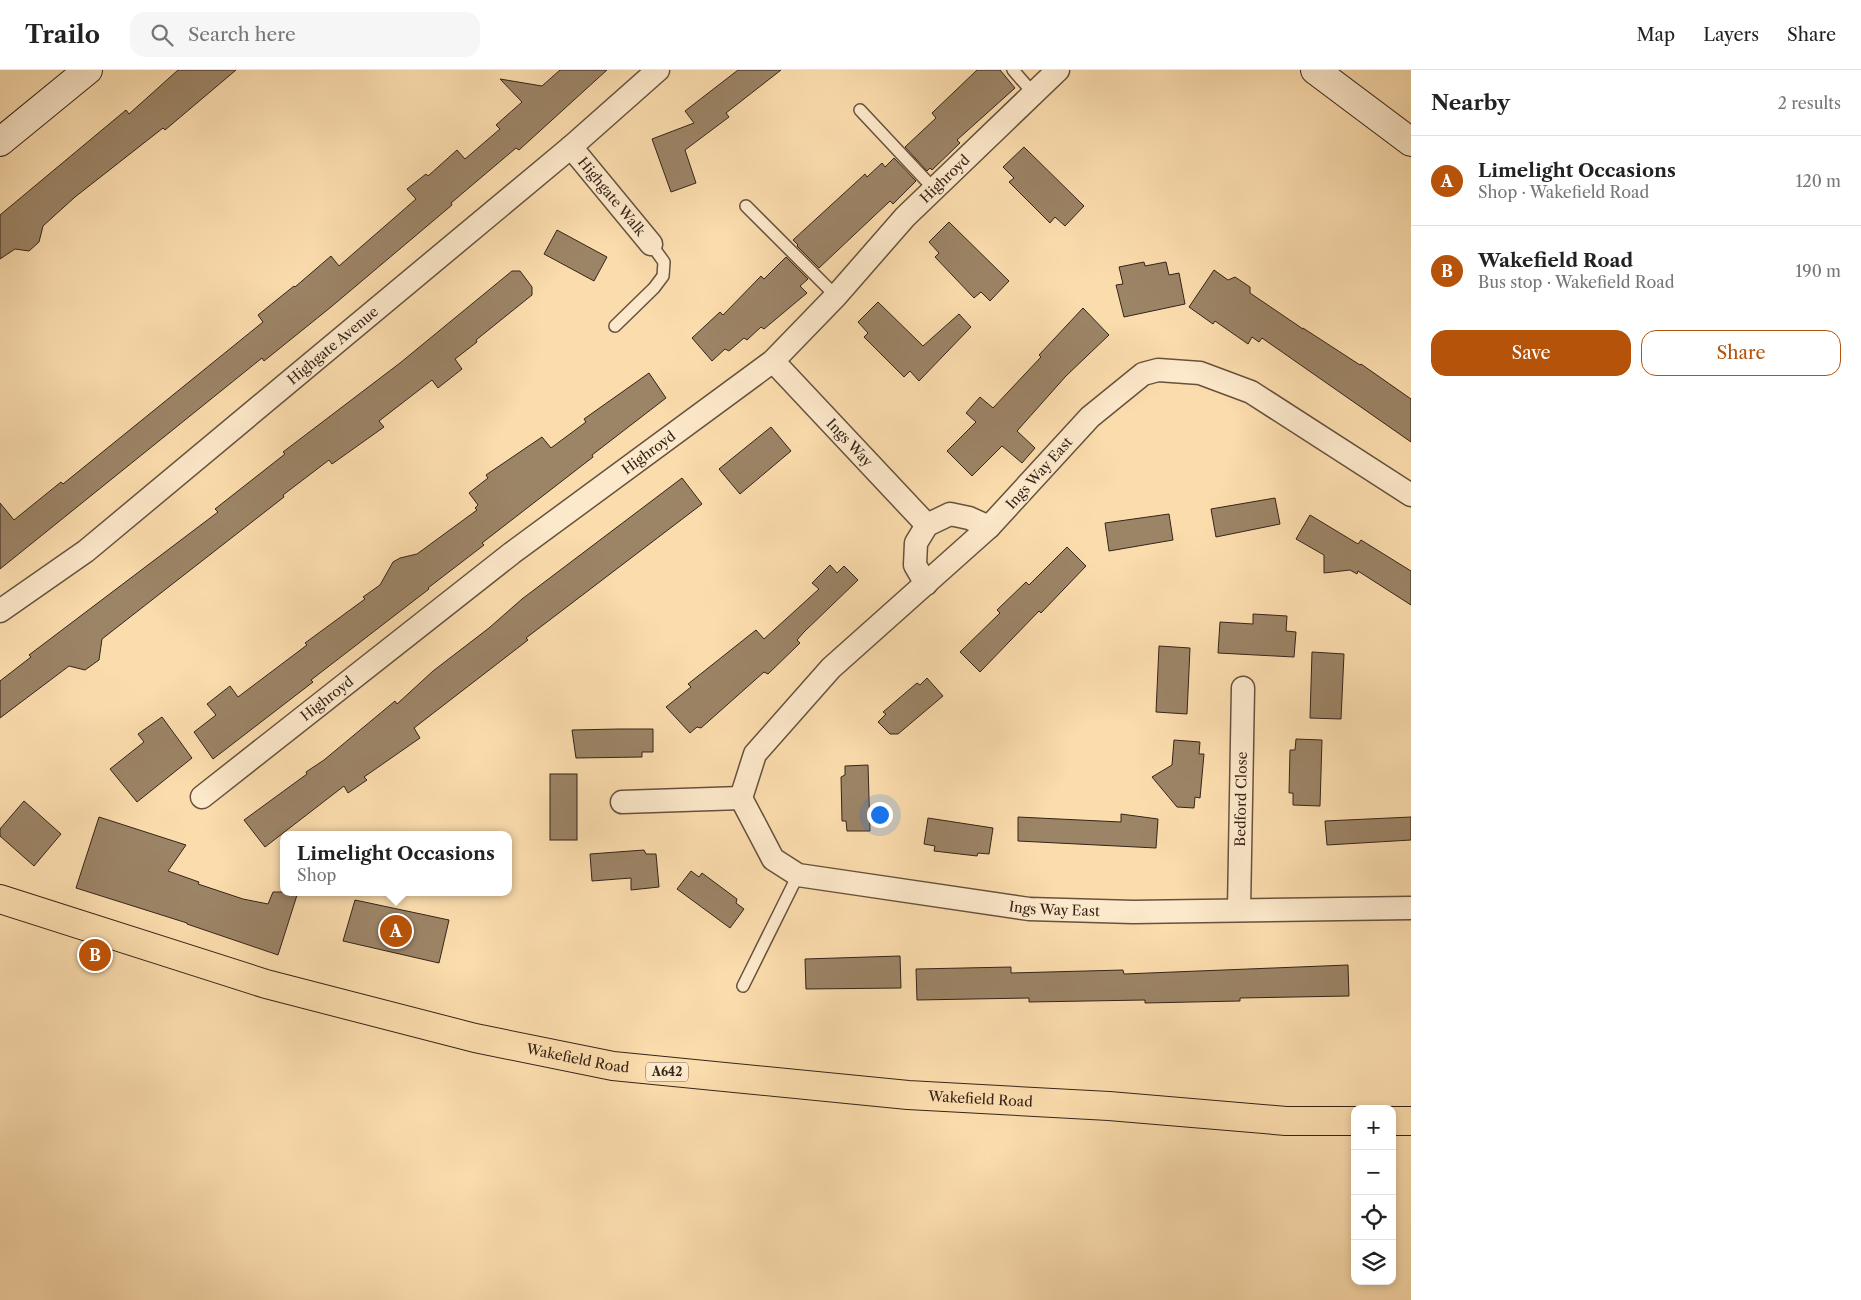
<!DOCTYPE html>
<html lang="en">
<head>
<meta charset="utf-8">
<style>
	:root { --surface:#fff; --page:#f6f6f6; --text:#222; --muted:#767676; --line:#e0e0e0; --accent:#b45309 }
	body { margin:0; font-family:"Libre Caslon Text",serif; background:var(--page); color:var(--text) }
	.controls { position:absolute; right:15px; bottom:15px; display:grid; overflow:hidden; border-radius:10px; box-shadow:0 2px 8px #0003 }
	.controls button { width:45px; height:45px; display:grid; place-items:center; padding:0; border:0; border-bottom:1px solid var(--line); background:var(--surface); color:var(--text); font:25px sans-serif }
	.you { position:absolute; left:879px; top:744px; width:18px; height:18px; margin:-12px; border:4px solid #fff; border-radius:50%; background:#1a73e8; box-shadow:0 0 0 8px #1a73e833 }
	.badge { display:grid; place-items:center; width:32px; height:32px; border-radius:50%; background:var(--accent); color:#fff; font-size:16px; font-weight:700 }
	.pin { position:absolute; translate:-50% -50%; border:2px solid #fff; box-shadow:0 1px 5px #0006 }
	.popup { position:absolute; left:280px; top:761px; width:232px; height:65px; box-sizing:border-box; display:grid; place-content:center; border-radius:10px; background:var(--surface); filter:drop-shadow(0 1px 4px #0005); font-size:16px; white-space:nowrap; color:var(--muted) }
	.popup b { font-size:19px; color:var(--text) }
	.popup::after { content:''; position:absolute; left:50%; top:100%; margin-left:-10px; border:10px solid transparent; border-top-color:var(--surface) }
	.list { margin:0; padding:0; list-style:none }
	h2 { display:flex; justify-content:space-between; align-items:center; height:65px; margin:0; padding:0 20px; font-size:21px }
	h2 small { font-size:16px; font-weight:400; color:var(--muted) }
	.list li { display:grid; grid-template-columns:32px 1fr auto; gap:15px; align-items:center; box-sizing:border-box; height:90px; padding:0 20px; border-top:1px solid var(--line) }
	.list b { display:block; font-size:19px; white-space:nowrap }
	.list p { margin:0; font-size:16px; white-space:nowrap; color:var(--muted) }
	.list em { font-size:16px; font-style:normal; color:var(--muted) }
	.actions { display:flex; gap:10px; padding:15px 20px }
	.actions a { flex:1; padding:11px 0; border:1px solid var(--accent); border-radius:15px; text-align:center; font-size:18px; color:var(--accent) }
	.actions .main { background:var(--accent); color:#fff }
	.icon { flex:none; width:28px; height:28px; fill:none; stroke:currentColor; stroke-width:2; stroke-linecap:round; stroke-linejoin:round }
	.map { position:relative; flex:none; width:1411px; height:1230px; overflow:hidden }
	header { display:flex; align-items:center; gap:30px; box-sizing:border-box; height:70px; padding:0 25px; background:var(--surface); border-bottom:1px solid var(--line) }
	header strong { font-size:24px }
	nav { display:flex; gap:28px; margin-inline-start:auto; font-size:18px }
	.search { width:350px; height:45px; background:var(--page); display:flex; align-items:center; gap:12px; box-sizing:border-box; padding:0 18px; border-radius:15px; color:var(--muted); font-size:19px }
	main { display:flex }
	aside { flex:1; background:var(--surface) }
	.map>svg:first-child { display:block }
	.building { fill:#9c8466; stroke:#352419 }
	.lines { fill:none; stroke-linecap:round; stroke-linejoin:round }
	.lane-casing { stroke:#66523e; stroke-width:14 }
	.street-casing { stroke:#66523e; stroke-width:25 }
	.secondary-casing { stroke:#352419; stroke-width:30 }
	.highway-casing { stroke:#352419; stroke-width:30 }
	.lane { stroke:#fce8ca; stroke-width:11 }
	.street { stroke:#fce8ca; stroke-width:22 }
	.secondary { stroke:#fce8ca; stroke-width:28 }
	.highway { stroke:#fbdcad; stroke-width:28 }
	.labels { text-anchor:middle; stroke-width:4; stroke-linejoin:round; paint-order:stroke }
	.shield { fill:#fce8ca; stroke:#715f4e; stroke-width:1 }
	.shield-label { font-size:12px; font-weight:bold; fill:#352419 }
	.street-label { font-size:14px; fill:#352419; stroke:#fce8ca }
</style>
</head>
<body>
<header>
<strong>Trailo</strong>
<div class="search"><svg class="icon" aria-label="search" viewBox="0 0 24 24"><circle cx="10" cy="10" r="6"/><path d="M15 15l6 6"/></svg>Search here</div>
<nav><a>Map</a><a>Layers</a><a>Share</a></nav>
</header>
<main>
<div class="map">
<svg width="1411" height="1230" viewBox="0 0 1411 1230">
	<rect width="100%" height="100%" fill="#fbdcad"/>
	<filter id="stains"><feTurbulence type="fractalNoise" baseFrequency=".004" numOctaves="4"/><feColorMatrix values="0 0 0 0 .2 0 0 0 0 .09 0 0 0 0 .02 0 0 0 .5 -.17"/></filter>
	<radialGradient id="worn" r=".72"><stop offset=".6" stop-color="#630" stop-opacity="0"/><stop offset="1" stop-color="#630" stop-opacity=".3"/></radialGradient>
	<g class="building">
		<polygon points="178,0 236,0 165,60 163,58 75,127 43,156 39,172 29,181 15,179 0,189 0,145 126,40 129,44"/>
		<polygon points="560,0 607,0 519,80 516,78 451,133 452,135 331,237 264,291 262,288 0,499 0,433 14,450 61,412 63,414 263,252 258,245 294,216 295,217 331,186 339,196 416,129 407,119 426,104 428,106 457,80 465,89 500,59 496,55 522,32 500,9 542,16"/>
		<polygon points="738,0 781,0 726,43 729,47 685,80 696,113 671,122 652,69 694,53 685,41"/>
		<polygon points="977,0 1000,0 1015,18 957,70 960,73 932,100 930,98 927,101 905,77 936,48 932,43"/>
		<polygon points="1024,77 1084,136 1065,156 1055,147 1050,153 1009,112 1014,108 1003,97"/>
		<polygon points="894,88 916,111 893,134 890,131 819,198 797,176 798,175 793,170 865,104 867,107 882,93 885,97"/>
		<polygon points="949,152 1009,211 990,231 981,222 974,228 935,187 939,183 929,172"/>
		<polygon points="557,160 607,187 594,211 544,184"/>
		<polygon points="786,187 808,209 800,216 807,223 764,259 761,257 747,270 744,268 729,281 725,279 712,291 692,268 720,242 723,245 761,206 764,209"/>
		<polygon points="1144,192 1145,196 1166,192 1169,205 1179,203 1185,234 1124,247 1116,215 1123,214 1119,197"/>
		<polygon points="1214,200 1228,210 1235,207 1250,217 1250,223 1303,259 1303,258 1360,295 1361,294 1411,329 1411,372 1262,268 1259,272 1252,267 1248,274 1215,251 1213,254 1189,237"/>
		<polygon points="512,201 520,201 532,217 532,225 476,270 477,272 455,289 462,299 438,318 432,310 379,351 384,357 332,394 329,390 283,425 284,427 157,526 102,569 99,590 85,600 69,596 0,648 0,611 31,587 29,585 218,442 215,439 285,384 283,382 400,293"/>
		<polygon points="878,232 923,276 959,244 971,257 919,311 910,301 904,307 864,267 868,263 858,252"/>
		<polygon points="1083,238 1109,265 1066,306 1017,361 1035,378 1022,393 1002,376 972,406 947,381 976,352 966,343 980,327 993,338 1041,287 1039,285"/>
		<polygon points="649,303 666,328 592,385 593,387 482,473 484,475 428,518 429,519 311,610 313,612 213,689 194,662 216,645 207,634 230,616 238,627 307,575 305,573 365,529 363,527 380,515 393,492 400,488 417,484 477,440 475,438 478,435 469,423 488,408 486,405 542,367 551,378 586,352 584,349"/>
		<polygon points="771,357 791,381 740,424 719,399"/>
		<polygon points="682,408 702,434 526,568 528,570 414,658 420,668 364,707 367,710 348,723 344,716 265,777 244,750 307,704 306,702 324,690 395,631 397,634 433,601 489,558 522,529"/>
		<polygon points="1275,428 1280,454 1216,467 1211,439"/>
		<polygon points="1169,444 1173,470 1109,481 1105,453"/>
		<polygon points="1310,445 1358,474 1361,470 1411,501 1411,535 1358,501 1357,504 1350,500 1324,503 1324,485 1296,469"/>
		<polygon points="1067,477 1086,496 1041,543 1039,541 980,602 960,582 1000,543 997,540 1026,512 1029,515"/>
		<polygon points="830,495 837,503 844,496 858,510 804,562 797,570 800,573 768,604 764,602 701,658 697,657 690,663 666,637 691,617 688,614 756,560 764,569 819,519 812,513"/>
		<polygon points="1253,544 1287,546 1286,561 1296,562 1294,587 1218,583 1220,552 1253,554"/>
		<polygon points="1159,576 1190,578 1187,644 1156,642"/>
		<polygon points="1312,582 1344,584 1341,649 1310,648"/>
		<polygon points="927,608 943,626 898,664 890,664 878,652 886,644 883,642 917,613 920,615"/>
		<polygon points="162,647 192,688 137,732 110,699 144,672 138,664"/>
		<polygon points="619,659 653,659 653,682 642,682 642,687 576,688 572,660"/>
		<polygon points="1296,669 1322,670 1320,736 1293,735 1293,723 1289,723 1290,680 1295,680"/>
		<polygon points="1174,670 1200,672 1199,684 1204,684 1200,728 1195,727 1194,738 1177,737 1152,707 1172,695"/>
		<polygon points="868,695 870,761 847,761 846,751 842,751 841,707 845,705 845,696"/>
		<rect x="550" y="704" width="27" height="66"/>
		<polygon points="24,731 61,764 34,796 0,766 0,759"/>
		<polygon points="1121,744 1158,749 1156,778 1018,771 1018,747 1121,752"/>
		<polygon points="99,747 186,775 168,801 199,812 198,814 243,829 268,834 273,822 298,822 278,885 187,854 187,853 76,818"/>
		<polygon points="1411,747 1411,770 1327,775 1325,751"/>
		<polygon points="928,748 993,758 989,784 978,783 977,786 934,781 935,776 924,774"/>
		<polygon points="644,780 646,784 656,784 659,817 631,820 631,808 592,811 590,784"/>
		<polygon points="691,801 699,807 702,803 737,829 736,833 744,839 730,858 677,819"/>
		<polygon points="355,830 449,850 439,893 343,871"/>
		<polygon points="900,886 901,918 806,919 805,889"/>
		<polygon points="1348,895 1349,926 1240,928 1240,931 1145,933 1145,930 1029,932 1029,928 917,930 916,899 1011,897 1011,903 1123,900 1124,904"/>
	</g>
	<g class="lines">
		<g class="lane-casing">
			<g id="lane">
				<polyline points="1013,0 1033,23"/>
				<polyline points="860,40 934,119"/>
				<polyline points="746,136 836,226"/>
				<polyline points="615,256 654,218 663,206 664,192 651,174"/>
				<polyline points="743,916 798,805"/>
			</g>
		</g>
		<g class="street-casing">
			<g id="street">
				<path id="s1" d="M571,77l80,97"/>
				<path id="s2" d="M773,291l154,164"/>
				<path id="s3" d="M1411,425l-160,-103 -51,-19 -42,-3 -15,4 -53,43 -101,110 -158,141 -76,86 -14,44 32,61 25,16 231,34 104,3 278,-4"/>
				<polyline points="926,514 915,495 916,473 927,455 950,444 969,448 989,457"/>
				<path id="s4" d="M0,541l86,-60 485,-404 87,-77"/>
				<path id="s5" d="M202,727l310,-244 261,-192 63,-65 69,-79 153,-147"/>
				<polyline points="622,732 741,728"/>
				<path id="s6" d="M1239,839l4,-221"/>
			</g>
		</g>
		<g class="secondary-casing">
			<g id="secondary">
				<polyline points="1315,0 1411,72"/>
				<polyline points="0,72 88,0"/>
			</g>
		</g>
		<g class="highway-casing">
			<g id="highway">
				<path id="s7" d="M0,829l266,85 209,54 138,28 295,29 201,11 177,15h69"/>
				<polyline points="1392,1051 1411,1051"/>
			</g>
		</g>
		<use href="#lane" class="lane"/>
		<use href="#street" class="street"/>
		<use href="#secondary" class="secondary"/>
		<use href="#highway" class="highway"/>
	</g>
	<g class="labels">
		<rect class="shield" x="646" y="992.5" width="42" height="19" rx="4"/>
		<g class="shield-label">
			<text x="667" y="1006">A642</text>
		</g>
		<g class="street-label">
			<text dy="5" stroke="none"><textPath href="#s5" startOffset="969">Highroyd</textPath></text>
			<text dy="5" stroke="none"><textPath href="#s1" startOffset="64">Highgate Walk</textPath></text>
			<text dy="5" stroke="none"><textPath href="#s4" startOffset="426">Highgate Avenue</textPath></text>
			<text dy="5" stroke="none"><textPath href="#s2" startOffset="112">Ings Way</textPath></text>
			<text dy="5" stroke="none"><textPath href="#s5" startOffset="564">Highroyd</textPath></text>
			<text transform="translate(1039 403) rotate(-48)" y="5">Ings Way East</text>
			<text dy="5" stroke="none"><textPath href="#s5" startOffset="159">Highroyd</textPath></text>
			<text dy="5" stroke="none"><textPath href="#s6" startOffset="110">Bedford Close</textPath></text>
			<text dy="5" stroke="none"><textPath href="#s3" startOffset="1250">Ings Way East</textPath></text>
			<text dy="5" stroke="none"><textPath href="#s7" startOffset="600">Wakefield Road</textPath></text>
			<text dy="5" stroke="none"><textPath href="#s7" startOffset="1005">Wakefield Road</textPath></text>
		</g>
	</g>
	<rect width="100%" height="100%" filter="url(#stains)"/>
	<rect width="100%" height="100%" fill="url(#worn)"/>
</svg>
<div class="controls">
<button>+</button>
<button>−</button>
<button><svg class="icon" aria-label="locate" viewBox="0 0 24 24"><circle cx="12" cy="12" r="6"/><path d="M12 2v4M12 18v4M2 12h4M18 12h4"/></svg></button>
<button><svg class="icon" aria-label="layers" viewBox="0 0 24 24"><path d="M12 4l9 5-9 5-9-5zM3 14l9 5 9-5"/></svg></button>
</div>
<div class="you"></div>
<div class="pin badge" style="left:396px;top:861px">A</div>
<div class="popup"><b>Limelight Occasions</b>Shop</div>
<div class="pin badge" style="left:95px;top:885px">B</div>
</div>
<aside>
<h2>Nearby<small>2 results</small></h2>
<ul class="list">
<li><span class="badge">A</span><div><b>Limelight Occasions</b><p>Shop · Wakefield Road</p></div><em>120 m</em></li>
<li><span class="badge">B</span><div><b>Wakefield Road</b><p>Bus stop · Wakefield Road</p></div><em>190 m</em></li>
</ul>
<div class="actions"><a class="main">Save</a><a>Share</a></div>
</aside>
</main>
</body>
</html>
